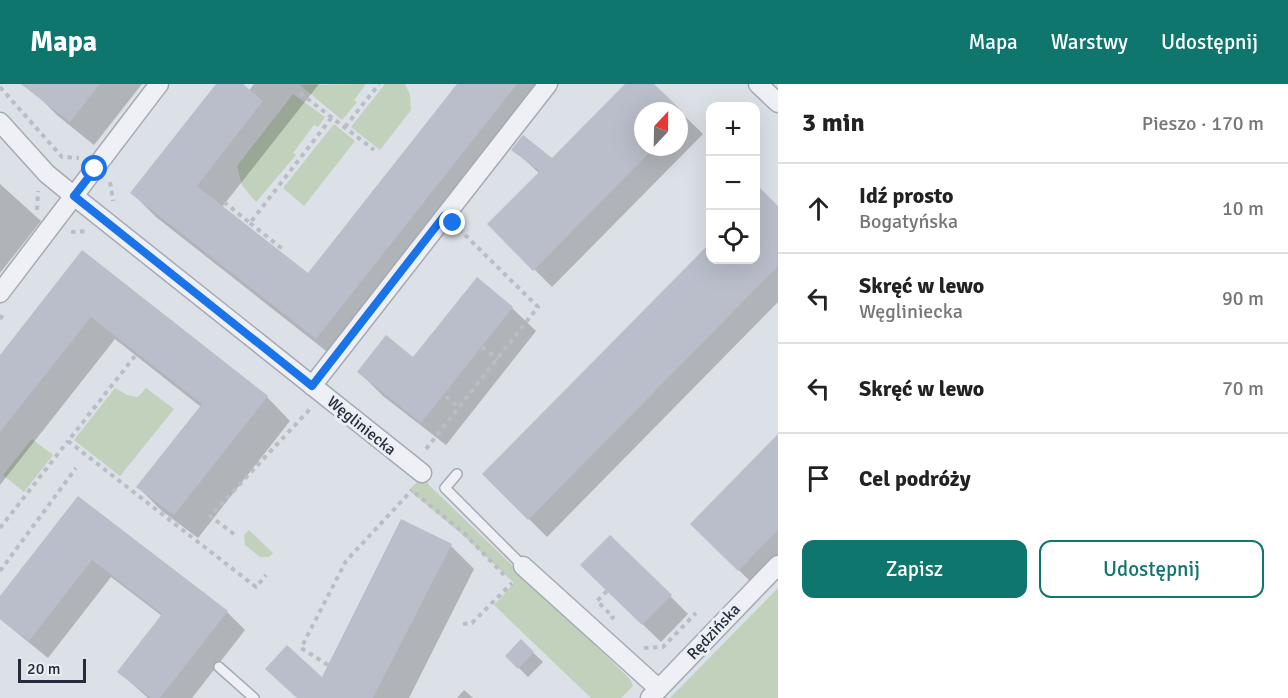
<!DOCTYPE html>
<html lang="pl">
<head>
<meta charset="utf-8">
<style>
	:root { --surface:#fff; --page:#f6f6f6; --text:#222; --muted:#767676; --line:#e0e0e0; --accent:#0f766e }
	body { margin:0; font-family:Signika,sans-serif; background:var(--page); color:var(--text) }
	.controls { position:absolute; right:18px; top:18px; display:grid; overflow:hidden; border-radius:12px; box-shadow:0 6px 24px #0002 }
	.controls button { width:54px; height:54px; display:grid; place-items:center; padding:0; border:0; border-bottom:2px solid var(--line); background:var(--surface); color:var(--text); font:30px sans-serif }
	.compass { position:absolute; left:634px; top:18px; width:54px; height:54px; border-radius:50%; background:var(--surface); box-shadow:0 6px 24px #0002; rotate:22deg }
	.scale { position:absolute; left:18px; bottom:15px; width:68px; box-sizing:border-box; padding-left:6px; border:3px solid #252d3d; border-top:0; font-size:16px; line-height:21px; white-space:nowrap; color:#252d3d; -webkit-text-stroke:4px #ebeff4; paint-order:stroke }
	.stop { position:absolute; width:18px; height:18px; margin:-14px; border:4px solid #1a73e8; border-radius:50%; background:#fff }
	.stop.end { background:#1a73e8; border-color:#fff; box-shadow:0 2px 6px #0008 }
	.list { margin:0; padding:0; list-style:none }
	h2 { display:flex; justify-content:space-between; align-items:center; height:78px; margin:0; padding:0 24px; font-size:26px }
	h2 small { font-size:20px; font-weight:400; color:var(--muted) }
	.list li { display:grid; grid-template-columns:39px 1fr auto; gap:18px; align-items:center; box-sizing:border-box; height:90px; padding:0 24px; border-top:2px solid var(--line) }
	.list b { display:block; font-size:22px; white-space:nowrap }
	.list p { margin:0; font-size:20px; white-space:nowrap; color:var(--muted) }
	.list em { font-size:20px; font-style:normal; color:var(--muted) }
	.actions { display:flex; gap:12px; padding:18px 24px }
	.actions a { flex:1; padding:14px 0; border:2px solid var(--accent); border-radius:12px; text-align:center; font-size:21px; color:var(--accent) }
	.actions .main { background:var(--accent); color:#fff }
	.icon { flex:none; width:33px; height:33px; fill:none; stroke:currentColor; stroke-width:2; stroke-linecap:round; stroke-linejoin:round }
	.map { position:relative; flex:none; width:778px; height:614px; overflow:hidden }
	header { display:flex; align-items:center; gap:36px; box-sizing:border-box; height:84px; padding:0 30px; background:var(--accent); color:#fff }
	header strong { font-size:28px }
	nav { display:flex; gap:33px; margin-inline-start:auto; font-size:21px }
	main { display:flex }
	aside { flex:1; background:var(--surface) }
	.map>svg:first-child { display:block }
	.green { fill:#c1d1bc }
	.shadow { fill:#0003; fill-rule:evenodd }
	.building { fill:#b9beca }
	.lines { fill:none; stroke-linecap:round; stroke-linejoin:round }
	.lane-casing { stroke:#a5aab4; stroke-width:12 }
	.street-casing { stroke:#a5aab4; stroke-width:21 }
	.path { stroke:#babdc5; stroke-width:4; stroke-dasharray:4.5 4.5; stroke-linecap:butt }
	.lane { stroke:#eef0f5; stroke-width:9 }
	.street { stroke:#eef0f5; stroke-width:18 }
	.route { stroke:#1a73e8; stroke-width:8 }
	.labels { text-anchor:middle; stroke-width:6; stroke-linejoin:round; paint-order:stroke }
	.street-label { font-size:16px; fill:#252d3d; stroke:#ebeff4 }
</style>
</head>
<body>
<header>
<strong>Mapa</strong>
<nav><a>Mapa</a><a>Warstwy</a><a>Udostępnij</a></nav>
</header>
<main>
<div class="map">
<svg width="778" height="614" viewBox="0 0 778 614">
	<rect width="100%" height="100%" fill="#dce0e7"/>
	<g class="green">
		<polygon points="366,0 354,16 357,18 342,36 300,1"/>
		<polygon points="385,0 405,0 410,11 411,26 380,66 351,43"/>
		<polygon points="293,10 325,33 318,43 314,41 293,69 296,71 256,118 242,101 237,82"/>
		<polygon points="334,40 355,57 304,122 283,104"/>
		<polygon points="115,304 127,311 138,313 146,304 174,325 120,392 74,356"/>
		<polygon points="32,355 53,371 24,408 3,391"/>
		<polygon points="423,392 429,401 630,595 633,602 621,614 591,614 494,521 514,499 464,452 409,406"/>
		<polygon points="249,446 273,469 269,473 260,473 245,461 244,451"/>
		<polygon points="778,504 778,614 670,614 776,506"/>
	</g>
	<g class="shadow">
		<polygon points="42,0 142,0 94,61 58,32 35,9"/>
		<polygon points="218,0 238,0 248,8 254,0 319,0 222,123 308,191 458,0 539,0 340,278 156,133 132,109"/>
		<path d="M627,0h25l51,50 -151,153 -63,-63 50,-51 -26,-24 39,11zM643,27h36v36h-36z"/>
		<polygon points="0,100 41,137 0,189"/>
		<polygon points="762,108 778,124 778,218 547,453 484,390 710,176 756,176 756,114"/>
		<polygon points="83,168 267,313 290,337 198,454 162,427 138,403 201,323 115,255 0,401 0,274"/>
		<polygon points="512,224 536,247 446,361 383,312 359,288 414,275"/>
		<polygon points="778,352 778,482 757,504 692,440"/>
		<polygon points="78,414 227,528 245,546 192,614 148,614 119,588 162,532 111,493 48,574 0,535 0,515"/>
		<polygon points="451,462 474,485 409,614 297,614 322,596"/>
		<polygon points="600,499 670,512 688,530 661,558"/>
		<polygon points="521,557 543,578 528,593 507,572"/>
		<polygon points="464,606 473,614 457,614"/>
	</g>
	<g class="building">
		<polygon points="21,0 100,0 70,38"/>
		<polygon points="216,0 243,0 263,17 197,102 308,189 457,0 517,0 316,255 130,109"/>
		<polygon points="625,0 654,0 682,27 643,27 643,63 655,63 533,187 487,140 540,87 511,66 523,51 552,74"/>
		<polygon points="756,100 778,122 778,182 528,436 482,390 711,158 711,176 756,176"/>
		<polygon points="82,166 268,312 174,431 136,403 202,320 91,233 0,348 0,271"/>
		<polygon points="477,193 513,223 421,339 357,288 386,251 413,273"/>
		<polygon points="778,350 778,446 738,487 690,440"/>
		<polygon points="78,412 228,527 160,614 151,614 117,588 162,530 92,476 29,557 0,535 0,512"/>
		<polygon points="401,435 452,460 373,614 297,614 265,585 287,561 322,593"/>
		<polygon points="610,451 672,511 642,541 580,481"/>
		<polygon points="521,555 534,568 518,585 505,572"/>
	</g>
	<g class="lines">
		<g class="lane-casing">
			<g id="lane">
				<polyline points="457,390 445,404 523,482"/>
				<polyline points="219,583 254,614"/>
			</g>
		</g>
		<g class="street-casing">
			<g id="street">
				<polyline points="758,0 778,19"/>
				<polyline points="0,38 47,90 74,112 422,389"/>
				<polyline points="0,209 159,0"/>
				<polyline points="312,302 548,0"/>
				<polyline points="523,482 659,605"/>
				<polyline points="650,614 778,481"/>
			</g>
		</g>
		<g class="path">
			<polyline points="0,3 62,73 79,74"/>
			<polyline points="300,9 374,66"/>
			<polyline points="345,43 379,0"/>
			<polyline points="110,98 113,117"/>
			<polyline points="224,118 250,139 332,33"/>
			<polyline points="37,126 38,107"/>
			<polyline points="250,139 285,167"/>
			<polyline points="71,148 87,147"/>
			<polyline points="0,235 5,228"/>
			<polyline points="482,263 498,275"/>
			<polyline points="135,272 68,357 256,503 266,491"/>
			<polyline points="439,307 459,323"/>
			<polyline points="426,365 538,223 458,144"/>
			<polyline points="415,409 464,449 504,491"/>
			<polyline points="0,444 68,357"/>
			<polyline points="234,450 210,432 311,324"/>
			<polyline points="0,487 76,384"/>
			<polyline points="607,507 597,517 613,533 611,535"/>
			<polyline points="463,540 472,539 512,499"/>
			<polyline points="644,564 663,563 696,529"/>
			<polyline points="328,581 301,564 346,477 412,406"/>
		</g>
		<use href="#lane" class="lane"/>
		<use href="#street" class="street"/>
	</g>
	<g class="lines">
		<polyline class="route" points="95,85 74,112 312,302 444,132 453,139"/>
	</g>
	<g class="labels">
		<g class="street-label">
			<text transform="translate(362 341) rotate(39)" y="6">Węgliniecka</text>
			<text transform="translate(713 547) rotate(-47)" y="6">Rędzińska</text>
		</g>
	</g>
</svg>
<div class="controls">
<button>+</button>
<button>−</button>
<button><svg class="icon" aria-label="locate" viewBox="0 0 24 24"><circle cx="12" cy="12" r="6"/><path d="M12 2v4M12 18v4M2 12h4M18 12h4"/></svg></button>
</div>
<svg class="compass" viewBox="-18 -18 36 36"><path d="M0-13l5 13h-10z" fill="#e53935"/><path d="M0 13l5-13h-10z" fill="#767676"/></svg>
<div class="scale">20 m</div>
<div class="stop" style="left:95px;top:85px"></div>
<div class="stop end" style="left:453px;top:139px"></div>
</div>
<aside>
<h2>3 min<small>Pieszo · 170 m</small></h2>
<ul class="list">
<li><svg class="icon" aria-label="ahead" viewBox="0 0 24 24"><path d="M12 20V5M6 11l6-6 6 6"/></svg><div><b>Idź prosto</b><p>Bogatyńska</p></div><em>10 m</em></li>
<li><svg class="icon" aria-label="left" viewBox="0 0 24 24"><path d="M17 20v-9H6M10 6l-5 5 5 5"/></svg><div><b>Skręć w lewo</b><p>Węgliniecka</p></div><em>90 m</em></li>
<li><svg class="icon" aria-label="left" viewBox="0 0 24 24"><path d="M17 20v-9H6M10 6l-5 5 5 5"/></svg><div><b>Skręć w lewo</b></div><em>70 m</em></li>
<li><svg class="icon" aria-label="arrive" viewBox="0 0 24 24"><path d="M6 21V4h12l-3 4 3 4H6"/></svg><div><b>Cel podróży</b></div></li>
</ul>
<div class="actions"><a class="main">Zapisz</a><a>Udostępnij</a></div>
</aside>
</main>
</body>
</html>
